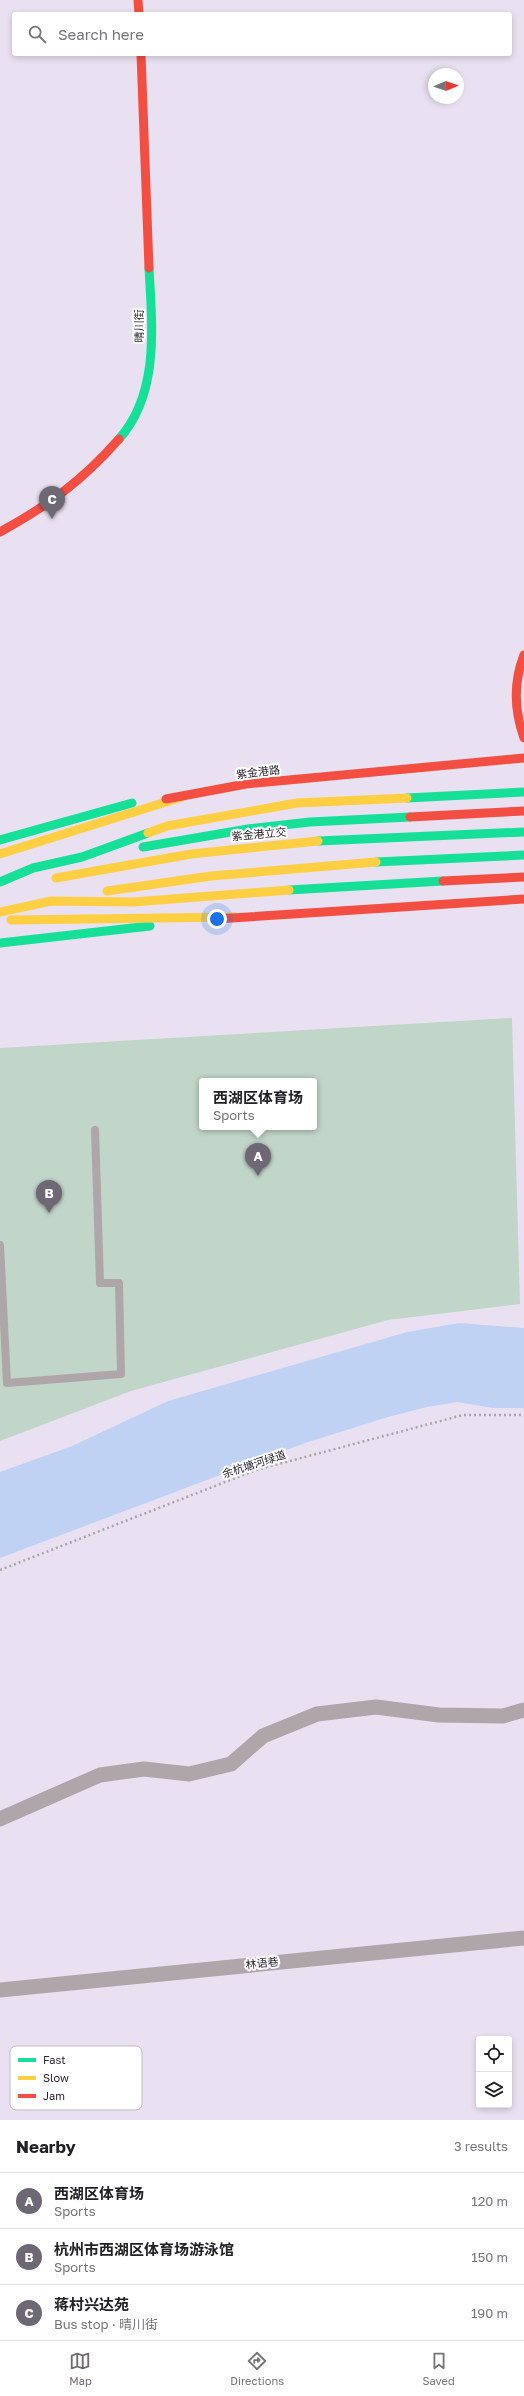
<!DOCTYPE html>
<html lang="en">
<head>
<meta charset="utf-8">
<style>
	:root { --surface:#fff; --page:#f6f6f6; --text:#202124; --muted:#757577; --line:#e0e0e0; --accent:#6e6774 }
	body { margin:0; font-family:"Golos Text","Noto Sans SC",sans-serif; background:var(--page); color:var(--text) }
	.controls { position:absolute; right:12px; bottom:12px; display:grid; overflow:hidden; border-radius:4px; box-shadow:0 2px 6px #0003 }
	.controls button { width:36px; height:36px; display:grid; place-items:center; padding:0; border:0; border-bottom:1px solid var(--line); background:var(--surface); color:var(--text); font:20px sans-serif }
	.compass { position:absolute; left:428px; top:68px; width:36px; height:36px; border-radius:50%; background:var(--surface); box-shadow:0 2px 6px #0003; rotate:88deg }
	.you { position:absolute; left:217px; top:919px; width:14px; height:14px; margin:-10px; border:3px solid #fff; border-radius:50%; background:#1a73e8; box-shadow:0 0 0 6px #1a73e833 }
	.badge { display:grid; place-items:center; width:26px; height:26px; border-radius:50%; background:var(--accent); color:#fff; font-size:13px; font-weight:700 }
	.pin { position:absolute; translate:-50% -33px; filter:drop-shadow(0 1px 2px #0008) }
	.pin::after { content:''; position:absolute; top:21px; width:14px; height:12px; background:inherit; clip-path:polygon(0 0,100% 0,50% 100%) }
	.popup { position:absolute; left:199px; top:1078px; width:118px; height:52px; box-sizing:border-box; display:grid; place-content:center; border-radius:4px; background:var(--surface); filter:drop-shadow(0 1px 3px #0005); font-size:13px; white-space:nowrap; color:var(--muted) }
	.popup b { font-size:15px; color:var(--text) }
	.popup::after { content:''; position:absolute; left:50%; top:100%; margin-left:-8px; border:8px solid transparent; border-top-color:var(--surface) }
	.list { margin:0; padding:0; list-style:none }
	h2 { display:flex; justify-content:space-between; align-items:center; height:52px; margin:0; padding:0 16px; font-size:17px }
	h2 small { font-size:13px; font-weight:400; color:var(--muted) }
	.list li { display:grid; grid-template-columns:26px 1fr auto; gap:12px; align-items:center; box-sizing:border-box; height:56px; padding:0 16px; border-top:1px solid var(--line) }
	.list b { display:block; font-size:15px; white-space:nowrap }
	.list p { margin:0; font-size:13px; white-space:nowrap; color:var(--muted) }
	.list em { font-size:13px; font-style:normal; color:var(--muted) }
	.icon { flex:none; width:22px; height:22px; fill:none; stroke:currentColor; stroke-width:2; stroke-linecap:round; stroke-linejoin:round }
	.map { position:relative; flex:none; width:524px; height:2120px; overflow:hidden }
	.search { position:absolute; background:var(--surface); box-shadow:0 2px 6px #0003; left:12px; right:12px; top:12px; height:44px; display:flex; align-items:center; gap:10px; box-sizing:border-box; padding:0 14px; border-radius:4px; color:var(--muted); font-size:15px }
	.sheet { height:220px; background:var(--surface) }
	nav { display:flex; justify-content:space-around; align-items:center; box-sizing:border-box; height:56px; border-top:1px solid var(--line); background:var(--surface); font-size:11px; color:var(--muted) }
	nav a { display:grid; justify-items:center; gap:2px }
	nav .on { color:var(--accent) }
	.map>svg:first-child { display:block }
	.green { fill:#c2d5c9; fill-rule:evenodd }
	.water { fill:#c0d2f4 }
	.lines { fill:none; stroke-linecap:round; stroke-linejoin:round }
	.path { stroke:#aba5aa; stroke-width:2.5; stroke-dasharray:2 3; stroke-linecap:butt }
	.lane { stroke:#aea6a9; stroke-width:8 }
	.street { stroke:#aea6a9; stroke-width:15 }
	.fast { stroke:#16e098; stroke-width:9 }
	.slow { stroke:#ffcf43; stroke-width:9 }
	.jam { stroke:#f24e42; stroke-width:9 }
	.labels { text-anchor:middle; stroke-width:4; stroke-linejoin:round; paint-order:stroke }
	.street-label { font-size:11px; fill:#2b2530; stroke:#fff }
	.key { fill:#fff; stroke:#bfbec1; stroke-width:1 }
	.key-label { font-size:11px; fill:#2b2530 }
</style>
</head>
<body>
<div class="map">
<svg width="524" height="2120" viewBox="0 0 524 2120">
	<rect width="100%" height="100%" fill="#e9e1f1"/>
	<path class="green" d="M512,1018l8,286 -132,16 -257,71 -131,50v-393zM202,1081h112v46h-112z"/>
	<polygon class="water" points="459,1323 524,1328 524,1408 493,1408 457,1402 427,1407 388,1417 305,1443 0,1558 0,1472 72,1446 168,1401 407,1332"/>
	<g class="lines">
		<polyline class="path" points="0,1570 256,1470 463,1415 524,1415"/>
		<polyline class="lane" points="0,1245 7,1383 121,1374 119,1283 100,1283 95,1130"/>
		<g class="street">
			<polyline points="0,1819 100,1775 144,1769 189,1774 231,1764 263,1736 317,1714 376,1707 439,1715 503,1716 524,1710"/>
			<polyline points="0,1990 524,1938"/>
		</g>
		<g class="fast">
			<path d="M119,439c41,-46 33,-114 30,-171"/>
			<polyline points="407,798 524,792"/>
			<polyline points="0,840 132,803"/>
			<polyline points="318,841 524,832"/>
			<polyline points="143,847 248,829 310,822 410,817"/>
			<polyline points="376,862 524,855"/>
			<polyline points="0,882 33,868 82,857 148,833"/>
			<polyline points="289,890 443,881"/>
			<polyline points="0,943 150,926"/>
		</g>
		<g class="slow">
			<polyline points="148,833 167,826 297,803 407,798"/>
			<polyline points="0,854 185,796"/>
			<polyline points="56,878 191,854 318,841"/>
			<polyline points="107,891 211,876 376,862"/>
			<polyline points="0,912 51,901 133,902 289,890"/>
			<polyline points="11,920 234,917"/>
		</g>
		<g class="jam">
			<polyline points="138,0 139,14"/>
			<polyline points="141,54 149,268"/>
			<path d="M0,532c49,-27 82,-51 119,-93"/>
			<path d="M524,655c-11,28 -10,55 0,83"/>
			<polyline points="166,799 246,784 524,758"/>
			<polyline points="410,817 524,811"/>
			<polyline points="443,881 524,877"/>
			<polyline points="216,919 524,899"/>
		</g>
	</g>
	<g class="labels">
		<g class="street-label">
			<text transform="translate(139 326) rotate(-90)" y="4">晴川街</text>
			<text transform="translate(258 772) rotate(-7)" y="4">紫金港路</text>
			<text transform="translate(259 834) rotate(-5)" y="4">紫金港立交</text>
			<text transform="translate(254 1464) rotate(-18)" y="4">余杭塘河绿道</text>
			<text transform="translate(262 1963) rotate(-6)" y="4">林语巷</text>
		</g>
	</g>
	<rect x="10" y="2046" width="132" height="64" rx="6" class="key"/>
	<rect x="18" y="2058" width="18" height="4" fill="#16e098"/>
	<rect x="18" y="2076" width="18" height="4" fill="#ffcf43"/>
	<rect x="18" y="2094" width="18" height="4" fill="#f24e42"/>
	<g class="key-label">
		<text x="43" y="2064">Fast</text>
		<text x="43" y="2082">Slow</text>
		<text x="43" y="2100">Jam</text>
	</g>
</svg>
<div class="controls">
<button><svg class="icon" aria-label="locate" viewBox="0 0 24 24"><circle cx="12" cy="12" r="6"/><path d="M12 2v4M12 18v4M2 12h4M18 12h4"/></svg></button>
<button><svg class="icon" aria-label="layers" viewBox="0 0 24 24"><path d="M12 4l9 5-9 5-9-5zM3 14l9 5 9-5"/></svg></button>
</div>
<svg class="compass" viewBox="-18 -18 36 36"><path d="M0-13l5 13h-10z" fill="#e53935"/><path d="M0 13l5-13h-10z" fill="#757577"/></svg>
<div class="you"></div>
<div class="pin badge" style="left:258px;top:1176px">A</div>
<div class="popup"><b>西湖区体育场</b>Sports</div>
<div class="pin badge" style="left:49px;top:1213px">B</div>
<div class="pin badge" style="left:52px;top:519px">C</div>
<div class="search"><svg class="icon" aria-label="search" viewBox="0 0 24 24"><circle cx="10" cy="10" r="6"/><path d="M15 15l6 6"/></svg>Search here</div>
</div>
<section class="sheet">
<h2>Nearby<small>3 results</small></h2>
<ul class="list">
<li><span class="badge">A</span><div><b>西湖区体育场</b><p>Sports</p></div><em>120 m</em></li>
<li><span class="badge">B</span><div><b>杭州市西湖区体育场游泳馆</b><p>Sports</p></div><em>150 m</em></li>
<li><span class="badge">C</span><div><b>蒋村兴达苑</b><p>Bus stop · 晴川街</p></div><em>190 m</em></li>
</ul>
</section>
<nav>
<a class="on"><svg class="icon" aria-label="map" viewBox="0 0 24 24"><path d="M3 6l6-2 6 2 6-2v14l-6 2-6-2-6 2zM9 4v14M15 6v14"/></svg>Map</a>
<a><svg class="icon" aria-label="directions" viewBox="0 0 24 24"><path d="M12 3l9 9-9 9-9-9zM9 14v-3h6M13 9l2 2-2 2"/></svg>Directions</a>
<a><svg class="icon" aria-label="saved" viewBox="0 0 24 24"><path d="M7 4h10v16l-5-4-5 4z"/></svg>Saved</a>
</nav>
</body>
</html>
